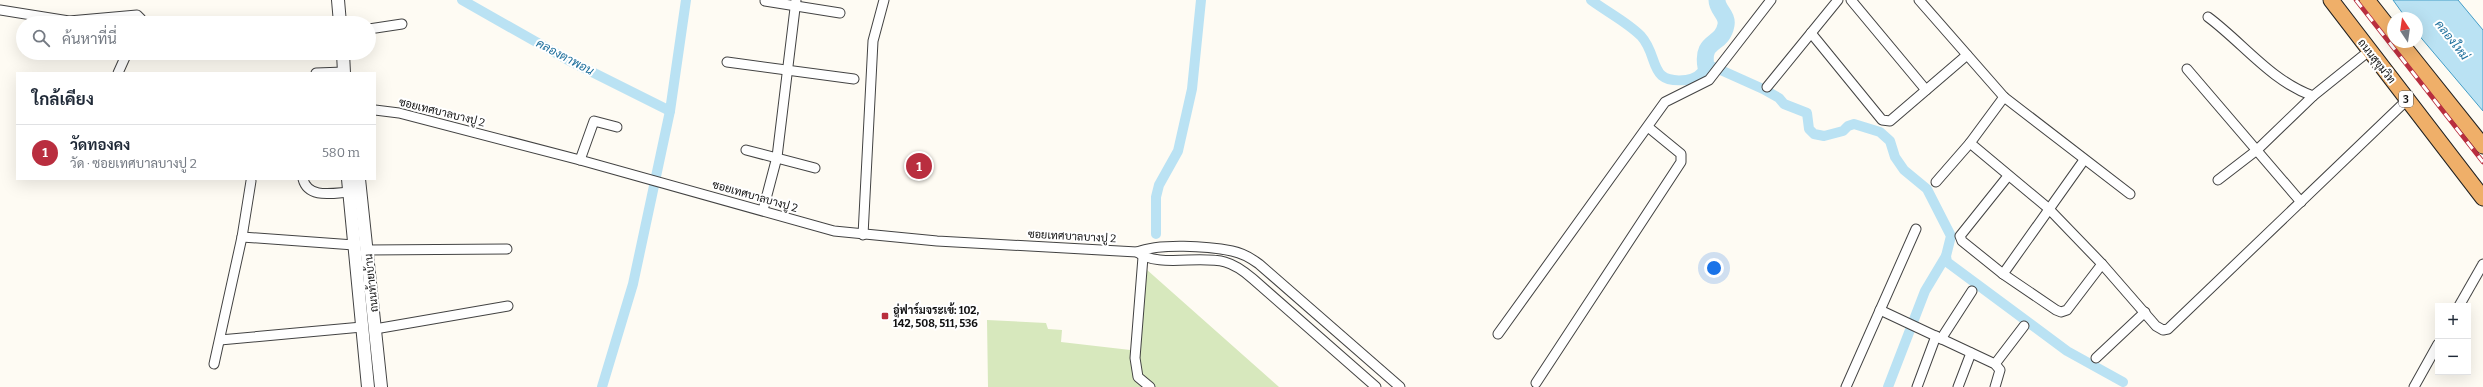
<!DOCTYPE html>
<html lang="th">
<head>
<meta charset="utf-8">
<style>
	:root { --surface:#fff; --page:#f6f6f7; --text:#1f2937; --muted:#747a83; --line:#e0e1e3; --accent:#b92e3f }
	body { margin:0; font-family:Bitter,Sarabun,serif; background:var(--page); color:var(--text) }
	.controls { position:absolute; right:12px; bottom:12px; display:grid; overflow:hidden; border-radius:0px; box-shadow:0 4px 16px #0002 }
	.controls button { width:36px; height:36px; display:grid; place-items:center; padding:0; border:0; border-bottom:1px solid var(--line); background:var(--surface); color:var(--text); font:20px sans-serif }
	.compass { position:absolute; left:2387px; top:12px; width:36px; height:36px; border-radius:50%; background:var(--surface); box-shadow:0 4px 16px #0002; rotate:347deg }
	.you { position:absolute; left:1714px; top:268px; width:14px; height:14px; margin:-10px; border:3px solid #fff; border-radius:50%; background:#1a73e8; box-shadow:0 0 0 6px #1a73e833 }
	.badge { display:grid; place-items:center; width:26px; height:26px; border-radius:50%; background:var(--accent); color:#fff; font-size:13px; font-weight:700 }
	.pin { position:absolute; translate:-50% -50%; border:2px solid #fff; box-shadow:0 1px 4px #0006 }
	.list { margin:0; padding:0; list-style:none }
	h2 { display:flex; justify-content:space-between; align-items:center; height:52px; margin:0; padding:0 16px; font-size:17px }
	h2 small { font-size:13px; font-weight:400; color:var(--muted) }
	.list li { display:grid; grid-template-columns:26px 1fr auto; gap:12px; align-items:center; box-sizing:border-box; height:56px; padding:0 16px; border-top:1px solid var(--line) }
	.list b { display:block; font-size:15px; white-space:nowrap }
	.list p { margin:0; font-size:13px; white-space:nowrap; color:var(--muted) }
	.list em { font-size:13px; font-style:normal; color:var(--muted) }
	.icon { flex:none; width:22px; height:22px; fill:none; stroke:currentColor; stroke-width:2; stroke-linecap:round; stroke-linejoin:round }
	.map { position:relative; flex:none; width:2483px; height:387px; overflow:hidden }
	.search { position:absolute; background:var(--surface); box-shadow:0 4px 16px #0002; left:16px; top:16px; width:360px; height:44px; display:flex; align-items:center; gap:10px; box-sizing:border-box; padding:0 14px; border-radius:22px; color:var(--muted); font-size:15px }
	.panel { position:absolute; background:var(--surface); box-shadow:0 4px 16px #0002; left:16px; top:72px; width:360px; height:108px; border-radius:0px }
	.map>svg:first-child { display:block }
	.green { fill:#d7e8bd }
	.water { fill:#bae2f3; stroke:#449dc7 }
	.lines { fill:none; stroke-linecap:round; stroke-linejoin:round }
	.canal { stroke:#bae2f3; stroke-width:10 }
	.river { stroke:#bae2f3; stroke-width:17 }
	.minor-casing { stroke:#434343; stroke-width:11 }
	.tertiary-casing { stroke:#434343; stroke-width:14 }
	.trunk-casing { stroke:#212121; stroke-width:17 }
	.minor { stroke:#fff; stroke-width:9 }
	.tertiary { stroke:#fff; stroke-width:12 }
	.trunk { stroke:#efaf69; stroke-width:15 }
	.rail-casing { stroke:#b92e3f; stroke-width:4.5 }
	.rail { stroke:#fff; stroke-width:3; stroke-dasharray:9; stroke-linecap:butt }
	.poi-dot { fill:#b92e3f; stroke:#fff; stroke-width:1.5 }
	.labels { text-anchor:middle; stroke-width:4; stroke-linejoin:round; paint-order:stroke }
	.shield { fill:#fff; stroke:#585858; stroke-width:1 }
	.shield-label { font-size:10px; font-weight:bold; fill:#101010 }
	.street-label { font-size:11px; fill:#101010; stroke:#fff }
	.poi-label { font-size:11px; font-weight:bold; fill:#101010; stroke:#fff; text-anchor:start }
	.water-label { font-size:12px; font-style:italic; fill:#1e6f9c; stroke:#fff }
</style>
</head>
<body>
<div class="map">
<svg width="2483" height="387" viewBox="0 0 2483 387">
	<rect width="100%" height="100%" fill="#fefbf3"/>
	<polygon class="green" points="1146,269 1279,387 988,387 987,320 1046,323 1048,329 1062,330 1061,342 1139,351"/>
	<polygon class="water" points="2393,0 2458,0 2483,30 2483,111 2417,33 2417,18 2406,18"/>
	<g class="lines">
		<g class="canal">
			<polyline points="462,0 568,60 670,111"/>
			<path d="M1591,0c16,12 36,22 50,36 19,21 6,48 45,44 9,-1 15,-5 20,-13h8l49,22 16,9 5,6 23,9 2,16 5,5 10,2 19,-5 5,-5 6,-2 26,8 10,9 5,16 9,13 23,19 24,47 -5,20 1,6 120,89 56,31"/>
			<polyline points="1156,234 1156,197 1159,185 1178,151 1192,89 1201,0"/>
			<polyline points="602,387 633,284 670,111 686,0"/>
			<polyline points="1888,387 1925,291 1946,256"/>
		</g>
		<path class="river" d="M1706,67c-5,-29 16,-20 20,-42 2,-10 -9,-15 -9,-25"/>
		<g class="minor-casing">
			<g id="minor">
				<polyline points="1851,0 1926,90"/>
				<polyline points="1919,0 2004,97 2130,194"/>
				<polyline points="765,1 840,13"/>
				<polyline points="0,10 69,21 137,15 141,19 140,23"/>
				<path d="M2208,17c35,26 63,64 105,79l56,-45"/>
				<polyline points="369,29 402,24"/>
				<polyline points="1811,33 1882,120 1890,121 1967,55"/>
				<polyline points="727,62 854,79"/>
				<polyline points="2187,69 2301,202"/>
				<polyline points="118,73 127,53"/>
				<polyline points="316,73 344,72"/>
				<polyline points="1767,87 1838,0"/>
				<polyline points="2004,97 1970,143 2048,208 2102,264"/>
				<path d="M375,110l24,3 181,47 254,71 103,10 200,11c23,-9 70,-6 95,-1 10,2 19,7 27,13l141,123"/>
				<polyline points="746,150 815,168"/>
				<polyline points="580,160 594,121 617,127"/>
				<polyline points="2084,160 2003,274 2056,310 2061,312 2067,310 2102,264 2156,326 2163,330 2168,329 2407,100"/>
				<path d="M303,179c5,20 30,14 46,13"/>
				<polyline points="2218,180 2257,150 2313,96"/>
				<polyline points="1936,182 1970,143"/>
				<polyline points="763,210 777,157 796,0"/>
				<polyline points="863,235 873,41 884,0"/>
				<polyline points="242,237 354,245"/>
				<polyline points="367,250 507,249"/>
				<path d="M1137,252c20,16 62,3 88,10 11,3 20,10 28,17l123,108"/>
				<polyline points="1143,257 1135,358 1138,377 1150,387"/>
				<polyline points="2003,274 1962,241 1960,236 2008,176"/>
				<polyline points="2459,306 2483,264"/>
				<polyline points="1880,310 1995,364 2000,370 1995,387"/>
				<polyline points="375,329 508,306"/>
				<polyline points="1498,334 1665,102 1709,80 1771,0"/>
				<polyline points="1941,339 1972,291"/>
				<polyline points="220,340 362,327"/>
				<polyline points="2096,358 2145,312"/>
				<polyline points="214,364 242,237 251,181"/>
				<polyline points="1995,364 2024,326"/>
				<polyline points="1536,383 1681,162 1681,154 1648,127"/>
				<polyline points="1846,387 1916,229"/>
				<polyline points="1917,387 1936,336"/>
				<polyline points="1958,387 1971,353"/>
				<polyline points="2414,387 2438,344"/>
			</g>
		</g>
		<g class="tertiary-casing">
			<g id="tertiary">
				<polyline points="338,0 340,23"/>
				<polyline points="343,53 344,73"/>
				<polyline points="348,179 368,387"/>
				<polyline points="359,179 381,387"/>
			</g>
		</g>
		<g class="trunk-casing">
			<g id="trunk">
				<polyline points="2331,0 2483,198"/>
				<polyline points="2367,0 2393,33"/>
				<polyline points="2400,42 2483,146"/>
			</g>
		</g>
		<use href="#minor" class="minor"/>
		<use href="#tertiary" class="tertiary"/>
		<use href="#trunk" class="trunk"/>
		<g class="rail-casing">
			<polyline id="rail" points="2356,0 2483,162"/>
		</g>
		<use href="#rail" class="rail"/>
	</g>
	<rect class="poi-dot" x="881" y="312" width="8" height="8" rx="2"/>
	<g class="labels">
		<rect class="shield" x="2399" y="91" width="14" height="16" rx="3"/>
		<g class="shield-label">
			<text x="2406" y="103">3</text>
		</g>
		<g class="street-label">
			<text transform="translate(2377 61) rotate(52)" y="4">ถนนสุขุมวิท</text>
			<text transform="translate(442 112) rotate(14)" y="4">ซอยเทศบาลบางปู 2</text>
			<text transform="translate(755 196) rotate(16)" y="4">ซอยเทศบาลบางปู 2</text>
			<text transform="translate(1072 236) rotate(3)" y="4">ซอยเทศบาลบางปู 2</text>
			<text transform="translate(371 283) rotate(-96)" y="4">ถนนท้ายบ้าน</text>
		</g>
		<g class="poi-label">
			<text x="893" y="314">อู่ฟาร์มจระเข้: 102,<tspan x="893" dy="13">142, 508, 511, 536</tspan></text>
		</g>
		<g class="water-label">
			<text transform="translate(2452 40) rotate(52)" y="4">คลองใหม่</text>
			<text transform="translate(565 57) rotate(28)" y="4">คลองตาพอน</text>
		</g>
	</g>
</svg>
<div class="controls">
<button>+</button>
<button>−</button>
</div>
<svg class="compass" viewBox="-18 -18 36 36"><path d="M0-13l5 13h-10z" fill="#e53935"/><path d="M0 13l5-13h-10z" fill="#747a83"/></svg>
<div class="you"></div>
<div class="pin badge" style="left:919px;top:166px">1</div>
<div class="search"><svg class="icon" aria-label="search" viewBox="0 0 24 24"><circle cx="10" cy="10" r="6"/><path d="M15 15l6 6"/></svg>ค้นหาที่นี่</div>
<section class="panel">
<h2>ใกล้เคียง<small></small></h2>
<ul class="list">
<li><span class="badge">1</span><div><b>วัดทองคง</b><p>วัด · ซอยเทศบาลบางปู 2</p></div><em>580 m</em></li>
</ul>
</section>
</div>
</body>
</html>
